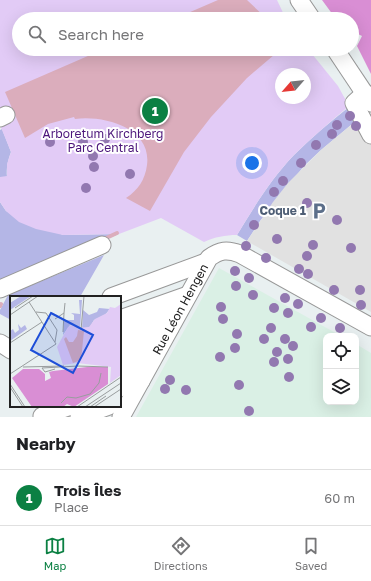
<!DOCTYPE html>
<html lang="en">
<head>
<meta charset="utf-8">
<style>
	:root { --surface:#fff; --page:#f6f6f6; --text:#202124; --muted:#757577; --line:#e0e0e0; --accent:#0b8043 }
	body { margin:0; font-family:"Golos Text",sans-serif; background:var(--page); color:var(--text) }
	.controls { position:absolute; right:12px; bottom:12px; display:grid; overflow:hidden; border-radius:8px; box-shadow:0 4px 16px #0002 }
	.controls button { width:36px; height:36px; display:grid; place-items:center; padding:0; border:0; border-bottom:1px solid var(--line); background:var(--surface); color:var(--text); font:20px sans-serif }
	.compass { position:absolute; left:275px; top:68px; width:36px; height:36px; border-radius:50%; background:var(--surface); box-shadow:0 4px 16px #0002; rotate:242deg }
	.you { position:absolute; left:252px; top:163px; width:14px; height:14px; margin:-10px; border:3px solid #fff; border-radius:50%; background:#1a73e8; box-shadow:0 0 0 6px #1a73e833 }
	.badge { display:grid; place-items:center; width:26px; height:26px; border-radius:50%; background:var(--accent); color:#fff; font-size:13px; font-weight:700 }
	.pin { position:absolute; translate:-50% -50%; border:2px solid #fff; box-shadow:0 1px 4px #0006 }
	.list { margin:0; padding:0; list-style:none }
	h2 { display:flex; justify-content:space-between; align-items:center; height:52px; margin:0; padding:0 16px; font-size:17px }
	h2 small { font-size:13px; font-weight:400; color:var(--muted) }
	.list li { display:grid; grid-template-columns:26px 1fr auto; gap:12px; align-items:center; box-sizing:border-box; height:56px; padding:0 16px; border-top:1px solid var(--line) }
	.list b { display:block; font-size:15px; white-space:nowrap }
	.list p { margin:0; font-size:13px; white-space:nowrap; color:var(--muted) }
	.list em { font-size:13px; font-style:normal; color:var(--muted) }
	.icon { flex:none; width:22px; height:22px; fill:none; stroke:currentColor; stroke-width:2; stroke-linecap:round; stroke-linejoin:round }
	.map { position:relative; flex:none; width:371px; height:417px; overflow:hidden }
	.search { position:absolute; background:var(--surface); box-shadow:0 4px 16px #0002; left:12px; right:12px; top:12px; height:44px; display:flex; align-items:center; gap:10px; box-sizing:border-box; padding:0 14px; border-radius:22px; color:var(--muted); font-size:15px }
	.sheet { height:108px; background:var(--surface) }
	nav { display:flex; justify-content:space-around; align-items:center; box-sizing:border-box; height:56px; border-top:1px solid var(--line); background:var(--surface); font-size:11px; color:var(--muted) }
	nav a { display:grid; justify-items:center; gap:2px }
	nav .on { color:var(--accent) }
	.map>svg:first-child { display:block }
	.commercial { fill:#daf0e5 }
	.grass { fill:#b4b6e6 }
	.park { fill:#e2cbf6; fill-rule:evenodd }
	.pitch { fill:#d98ed4 }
	.parking { fill:#e1e1e1 }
	.water { fill:#dbadbc }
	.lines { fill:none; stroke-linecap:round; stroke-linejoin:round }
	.stream { stroke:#dbadbc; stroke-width:4 }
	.minor-casing { stroke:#989898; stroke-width:19 }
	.minor { stroke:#fff; stroke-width:17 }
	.tree { fill:#9278b0 }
	.labels { text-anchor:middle; stroke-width:4; stroke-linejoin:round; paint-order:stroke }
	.park-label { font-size:12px; fill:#4b157a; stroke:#fff }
	.service-label { font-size:12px; font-weight:bold; fill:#4e5e75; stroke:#fff; text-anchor:end }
	.street-label { font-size:12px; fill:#212121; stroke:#fff }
	.inset-road { fill:none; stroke:#999d9e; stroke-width:1 }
	.view { fill:#1d4ed8; fill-opacity:0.15; stroke:#1d4ed8; stroke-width:2 }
	.inset-edge { fill:none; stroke:#212121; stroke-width:2 }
</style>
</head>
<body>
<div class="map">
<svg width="371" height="417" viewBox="0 0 371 417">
	<rect width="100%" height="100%" fill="#e9f0f1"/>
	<polygon class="commercial" points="219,268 341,336 326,336 326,402 356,402 356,344 371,353 371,417 136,417"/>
	<g class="grass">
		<path d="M349,107l8,13 -36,30 -17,16 -44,55 -13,20 -10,-6c17,-28 34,-56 57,-80 17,-17 36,-33 55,-48z"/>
		<path d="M2,129l9,23c-3,8 -5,16 -4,25h-7v-47z"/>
		<polygon points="0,202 6,211 63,235 119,234 0,282"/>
		<polygon points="104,255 80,297 11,297 11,320 0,314 0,310 8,295"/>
	</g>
	<path class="park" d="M0,0h277l9,19h-267v30h289l30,37 11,20c-19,16 -38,32 -55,49 -23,24 -40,52 -57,80 -12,0 -22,2 -33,7l-43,-24 -42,16 -56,1 -27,-6 -17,-7 -13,-11 -6,-9v-25l7,-1v-12l4,-12 -11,-27zM281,74h24v24h-24z"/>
	<polygon class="pitch" points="322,0 371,0 371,74 357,46 362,36 352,31 352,19 336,19"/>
	<polygon class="parking" points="357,120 371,144 371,312 247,241 273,202 288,183 321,150"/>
	<g class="water">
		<polygon points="218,0 247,0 267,19 174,19"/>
		<path d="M104,49h177l-34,29 -36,39 -27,35 -34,59 -24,-13c12,-8 19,-18 21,-33 5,-37 -43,-50 -72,-46l-1,-2 -26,7 -23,14 -20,-46z"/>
	</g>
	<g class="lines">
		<g class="stream">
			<polyline points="102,240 117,233"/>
			<polyline points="0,306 1,304"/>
		</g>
		<g class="minor-casing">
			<g id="minor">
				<polyline points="299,0 312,19"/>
				<polyline points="335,49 371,103"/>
				<polyline points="365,93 354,103 371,135"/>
				<polyline points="0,118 6,115"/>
				<polyline points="0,289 102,245"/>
				<polyline points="111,297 206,262"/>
				<polyline points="120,319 188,295"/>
				<polyline points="120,333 179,311"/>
				<polyline points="0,343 11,350"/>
				<polyline points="120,347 170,328"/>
				<polyline points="120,360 160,346"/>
				<polyline points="120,374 150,363"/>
				<polyline points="120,388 141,381"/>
				<polyline points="42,416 71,406"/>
				<polyline points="79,417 109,406"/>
				<path id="s1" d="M121,417l88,-159c11,-8 18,-9 31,-4l131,73"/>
			</g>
		</g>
		<use href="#minor" class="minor"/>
	</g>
	<g class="tree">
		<circle cx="350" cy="116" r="5"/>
		<circle cx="337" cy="125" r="5"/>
		<circle cx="356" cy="126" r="5"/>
		<circle cx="332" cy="134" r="5"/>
		<circle cx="105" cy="139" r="5"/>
		<circle cx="50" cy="142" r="5"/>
		<circle cx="83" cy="142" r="5"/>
		<circle cx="316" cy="145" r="5"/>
		<circle cx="93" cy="156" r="5"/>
		<circle cx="301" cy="163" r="5"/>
		<circle cx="94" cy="167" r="5"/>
		<circle cx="130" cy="174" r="5"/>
		<circle cx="283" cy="181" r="5"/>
		<circle cx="86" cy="188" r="5"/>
		<circle cx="274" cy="192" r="5"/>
		<circle cx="307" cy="203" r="5"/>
		<circle cx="337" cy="220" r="5"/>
		<circle cx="254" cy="225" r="5"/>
		<circle cx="277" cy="239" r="5"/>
		<circle cx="313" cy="245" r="5"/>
		<circle cx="246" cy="246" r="5"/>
		<circle cx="351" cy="248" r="5"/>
		<circle cx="307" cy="256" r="5"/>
		<circle cx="266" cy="258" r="5"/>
		<circle cx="299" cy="269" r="5"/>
		<circle cx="235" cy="271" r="5"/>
		<circle cx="308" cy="274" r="5"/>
		<circle cx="249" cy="278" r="5"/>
		<circle cx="236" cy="286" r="5"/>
		<circle cx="334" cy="290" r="5"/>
		<circle cx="360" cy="290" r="5"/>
		<circle cx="253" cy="295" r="5"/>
		<circle cx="285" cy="298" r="5"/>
		<circle cx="298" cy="304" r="5"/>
		<circle cx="361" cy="305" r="5"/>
		<circle cx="221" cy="307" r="5"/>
		<circle cx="274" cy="308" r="5"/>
		<circle cx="288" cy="313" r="5"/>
		<circle cx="321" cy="318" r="5"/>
		<circle cx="223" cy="319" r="5"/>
		<circle cx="311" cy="327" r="5"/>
		<circle cx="271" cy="328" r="5"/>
		<circle cx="340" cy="328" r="5"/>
		<circle cx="237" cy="334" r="5"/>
		<circle cx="264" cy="339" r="5"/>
		<circle cx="285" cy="339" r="5"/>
		<circle cx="293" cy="346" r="5"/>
		<circle cx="235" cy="348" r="5"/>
		<circle cx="277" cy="352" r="5"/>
		<circle cx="220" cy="357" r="5"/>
		<circle cx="288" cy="359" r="5"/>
		<circle cx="274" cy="362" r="5"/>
		<circle cx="289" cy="377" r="5"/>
		<circle cx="170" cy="380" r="5"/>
		<circle cx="239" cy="385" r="5"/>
		<circle cx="165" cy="389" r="5"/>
		<circle cx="186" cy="390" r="5"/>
		<circle cx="249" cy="411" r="5"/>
	</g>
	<defs>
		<g id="parking-bare" transform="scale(1.38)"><path d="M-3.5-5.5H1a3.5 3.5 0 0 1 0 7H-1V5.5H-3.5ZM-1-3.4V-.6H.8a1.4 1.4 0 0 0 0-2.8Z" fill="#5c6f8a" stroke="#fff" stroke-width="2.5" paint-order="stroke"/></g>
	</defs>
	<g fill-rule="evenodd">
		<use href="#parking-bare" x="319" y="211"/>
	</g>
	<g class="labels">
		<g class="park-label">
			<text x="103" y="138">Arboretum Kirchberg<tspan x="103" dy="14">Parc Central</tspan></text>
		</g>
		<g class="service-label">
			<text x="306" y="215">Coque 1</text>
		</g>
		<g class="street-label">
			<text dy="4" stroke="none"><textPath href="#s1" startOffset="123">Rue Léon Hengen</textPath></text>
		</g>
	</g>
	<g transform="translate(10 296)">
		<rect width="111" height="111" fill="#e9f0f1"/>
		<path d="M11,0h10l-21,14v-7zM69,4h3l-2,29 -10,-4 -7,10 1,-15h10v-5l-3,-2 9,1zM89,12l11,1 -6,7 -10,4 -4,7 -8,2 1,-19 6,5 8,-3zM8,28l3,4 4,-3 2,4 -17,12v-10l3,-2 2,4 4,-3z" fill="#b4b6e6"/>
		<path d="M111,8v71l-11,8 1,-16 -34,-4 -14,2 -6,-18 11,-20 6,-3 3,4 12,-1 6,-8 12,-6 3,-6 5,1z" fill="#e2cbf6"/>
		<path d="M77,71h21v17l-34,23 -7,-3 -4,3h-31l-20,-29 11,-9h16l6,5v7l6,-3 -2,-6 4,-1z" fill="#d98ed4"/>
		<path d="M68,34l6,1 -3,29 -8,3 -9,-24 2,-2 3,5h4l4,-6z" fill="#dbadbc"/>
		<path class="inset-road" d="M5,12l18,-12M26,16l10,1 11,17 -2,12M0,19l28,-19M45,23l9,-6 1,-10M71,34l3,-34M53,36l1,-19M0,47l32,-21M13,71l41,-1M32,72l36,-2 30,1M32,72l3,4 10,-3M0,78l46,-30 -27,-42M0,88l15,23M0,91l13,20M51,107l6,-6 9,1 14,-4 9,-11 2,-10M67,111l44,-30M75,111l36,-24M80,111l16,-11M84,111l27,-18"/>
		<path class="view" d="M41,17l42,22 -20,38 -42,-23z"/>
		<rect width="111" height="111" class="inset-edge"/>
	</g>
</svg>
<div class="controls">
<button><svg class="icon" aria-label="locate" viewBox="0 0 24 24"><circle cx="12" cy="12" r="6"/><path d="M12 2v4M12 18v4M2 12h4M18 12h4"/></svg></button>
<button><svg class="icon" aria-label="layers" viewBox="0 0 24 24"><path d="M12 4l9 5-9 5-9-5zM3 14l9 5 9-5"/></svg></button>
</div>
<svg class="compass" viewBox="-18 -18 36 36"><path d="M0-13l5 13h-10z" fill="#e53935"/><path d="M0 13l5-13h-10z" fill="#757577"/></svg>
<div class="you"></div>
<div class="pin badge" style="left:155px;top:111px">1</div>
<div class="search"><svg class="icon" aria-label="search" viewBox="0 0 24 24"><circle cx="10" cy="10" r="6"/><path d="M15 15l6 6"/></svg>Search here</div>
</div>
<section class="sheet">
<h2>Nearby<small></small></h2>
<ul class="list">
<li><span class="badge">1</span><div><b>Trois Îles</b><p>Place</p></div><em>60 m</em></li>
</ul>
</section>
<nav>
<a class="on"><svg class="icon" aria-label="map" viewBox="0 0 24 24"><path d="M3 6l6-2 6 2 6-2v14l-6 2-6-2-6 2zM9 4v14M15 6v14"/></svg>Map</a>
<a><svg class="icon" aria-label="directions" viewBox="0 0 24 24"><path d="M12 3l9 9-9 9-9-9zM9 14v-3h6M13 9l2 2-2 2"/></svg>Directions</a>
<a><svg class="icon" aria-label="saved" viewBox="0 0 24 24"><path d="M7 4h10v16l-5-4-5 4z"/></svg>Saved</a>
</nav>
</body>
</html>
